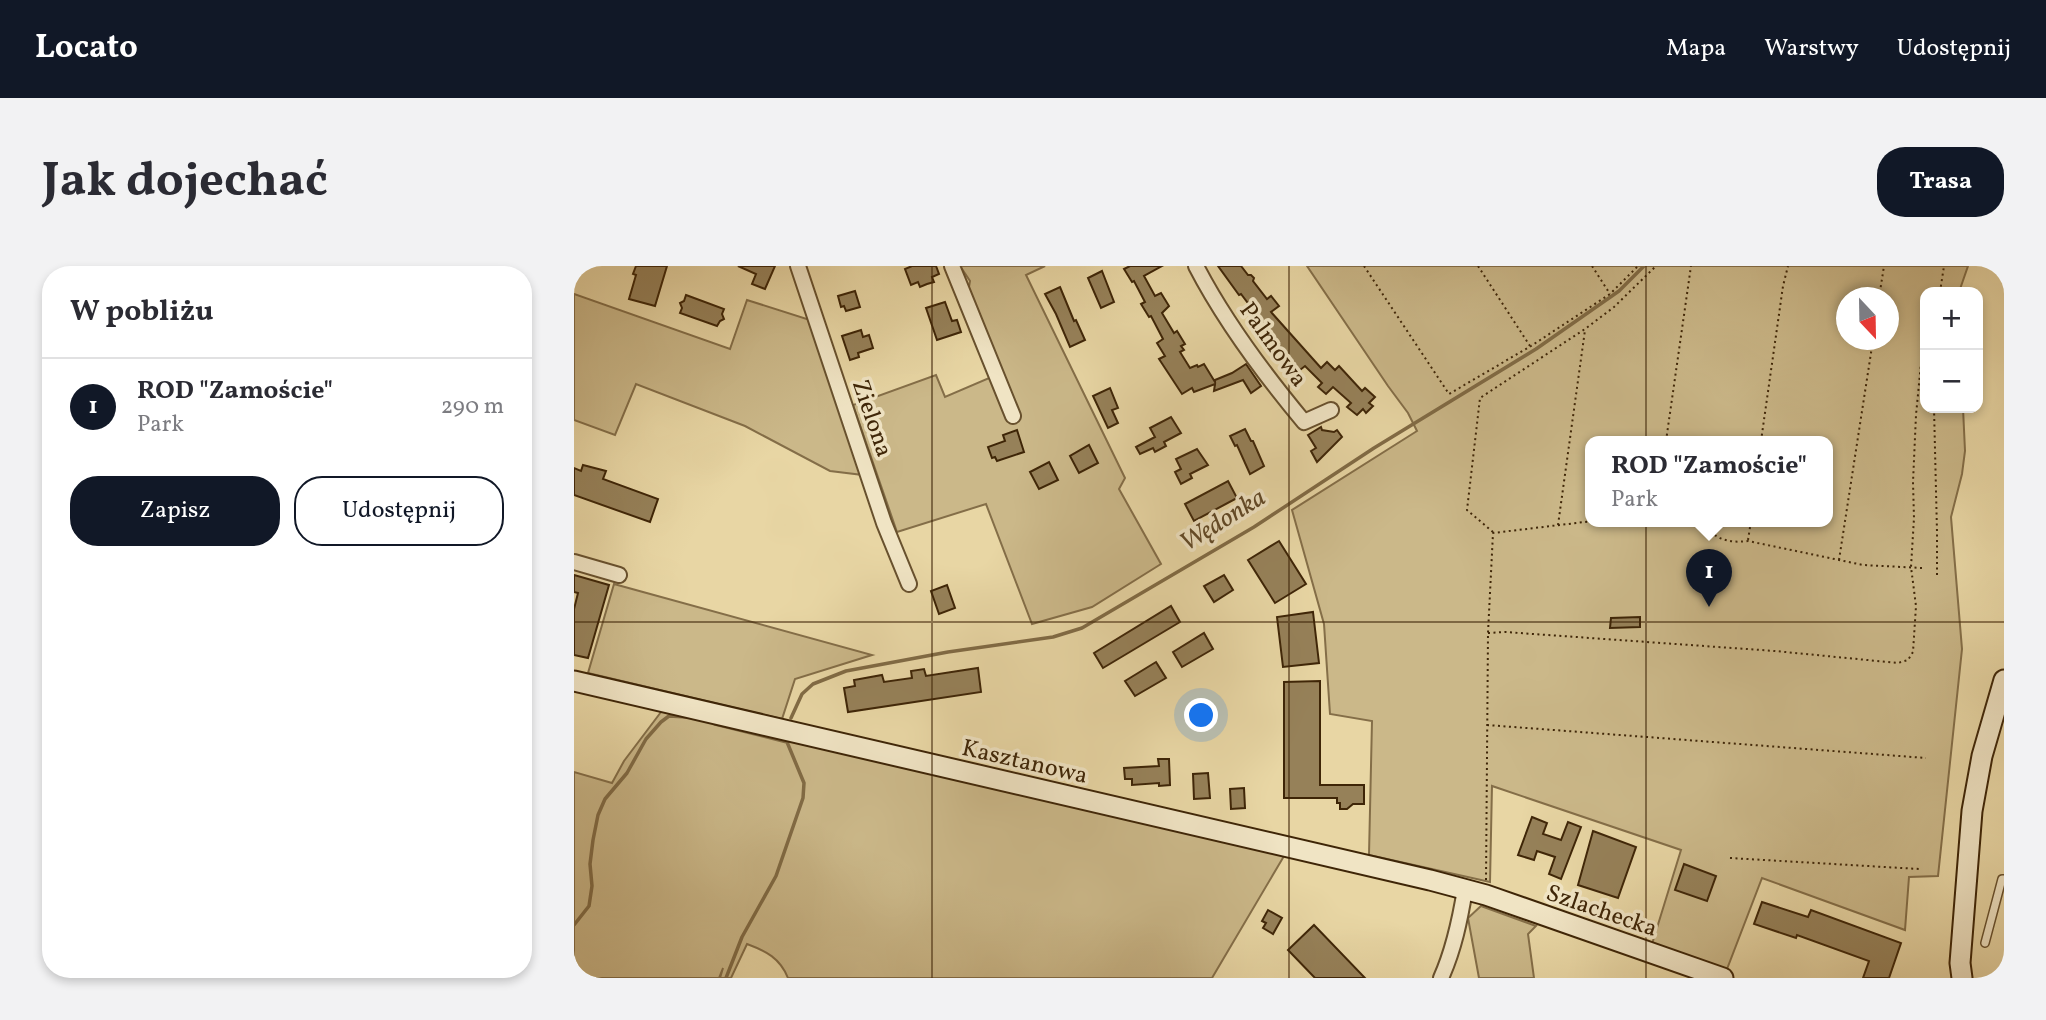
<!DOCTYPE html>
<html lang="pl">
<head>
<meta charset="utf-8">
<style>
	:root { --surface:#fff; --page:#f2f2f3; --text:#2b2b33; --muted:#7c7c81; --line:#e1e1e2; --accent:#111827 }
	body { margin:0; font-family:Vollkorn,serif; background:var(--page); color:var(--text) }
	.controls { position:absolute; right:21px; top:21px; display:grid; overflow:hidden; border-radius:14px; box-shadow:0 4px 10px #0003 }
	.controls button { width:63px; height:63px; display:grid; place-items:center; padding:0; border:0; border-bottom:2px solid var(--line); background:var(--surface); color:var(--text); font:35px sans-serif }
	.compass { position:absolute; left:1262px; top:21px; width:63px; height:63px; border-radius:50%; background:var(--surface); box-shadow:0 4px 10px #0003; rotate:158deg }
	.you { position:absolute; left:628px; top:450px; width:24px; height:24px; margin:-18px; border:5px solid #fff; border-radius:50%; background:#1a73e8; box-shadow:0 0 0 10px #1a73e833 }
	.badge { display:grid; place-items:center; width:46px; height:46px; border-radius:50%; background:var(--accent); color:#fff; font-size:23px; font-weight:700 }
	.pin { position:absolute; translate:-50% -58px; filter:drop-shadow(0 2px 4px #0008) }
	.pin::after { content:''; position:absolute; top:37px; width:24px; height:21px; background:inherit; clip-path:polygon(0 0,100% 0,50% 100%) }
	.popup { position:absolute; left:1011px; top:170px; width:248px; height:91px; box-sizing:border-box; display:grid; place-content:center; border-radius:14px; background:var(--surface); filter:drop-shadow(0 2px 5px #0005); font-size:23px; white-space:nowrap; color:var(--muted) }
	.popup b { font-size:26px; color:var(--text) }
	.popup::after { content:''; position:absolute; left:50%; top:100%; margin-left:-14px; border:14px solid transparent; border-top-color:var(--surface) }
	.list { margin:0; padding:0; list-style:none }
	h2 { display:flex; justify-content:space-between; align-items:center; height:91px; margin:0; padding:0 28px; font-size:30px }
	h2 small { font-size:23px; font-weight:400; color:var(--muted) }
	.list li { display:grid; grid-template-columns:46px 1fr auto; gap:21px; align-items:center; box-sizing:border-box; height:98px; padding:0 28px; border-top:2px solid var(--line) }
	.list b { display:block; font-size:26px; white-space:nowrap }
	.list p { margin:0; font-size:23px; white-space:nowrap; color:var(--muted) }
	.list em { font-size:23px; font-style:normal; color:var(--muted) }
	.actions { display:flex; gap:14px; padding:21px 28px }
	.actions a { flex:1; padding:16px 0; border:2px solid var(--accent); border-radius:28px; text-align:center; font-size:24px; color:var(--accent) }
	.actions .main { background:var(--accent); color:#fff }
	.map { position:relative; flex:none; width:1430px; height:712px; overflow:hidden; border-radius:28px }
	header { display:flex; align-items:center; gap:42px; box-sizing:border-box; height:98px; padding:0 35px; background:var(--accent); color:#fff }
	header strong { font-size:33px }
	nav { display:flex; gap:38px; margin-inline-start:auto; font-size:24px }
	.intro { display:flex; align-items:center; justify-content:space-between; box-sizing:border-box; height:168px; padding:0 42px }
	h1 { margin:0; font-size:49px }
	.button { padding:18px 32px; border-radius:28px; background:var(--accent); color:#fff; font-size:24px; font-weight:700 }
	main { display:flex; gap:42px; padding:0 42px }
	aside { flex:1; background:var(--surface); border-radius:28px; box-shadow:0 4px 10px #0003 }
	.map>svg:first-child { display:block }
	.green { fill:#cbb889; stroke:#846e48; stroke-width:2; fill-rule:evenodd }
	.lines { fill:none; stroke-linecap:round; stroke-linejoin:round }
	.stream { stroke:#816b45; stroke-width:3.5 }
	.building { fill:#968159; stroke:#3e2507; stroke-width:2 }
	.lane-casing { stroke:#68512e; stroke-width:10 }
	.street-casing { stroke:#68512e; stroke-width:18 }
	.secondary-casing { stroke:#3e2507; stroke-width:23 }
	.path { stroke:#3e2507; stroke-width:2; stroke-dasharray:2 3.5; stroke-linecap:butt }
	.lane { stroke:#f0e4c4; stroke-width:7 }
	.street { stroke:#f0e4c4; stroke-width:14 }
	.secondary { stroke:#f0e4c4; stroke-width:19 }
	.grid { fill:none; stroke:#3e2507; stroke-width:2; stroke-opacity:0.55 }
	.labels { text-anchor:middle; stroke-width:7; stroke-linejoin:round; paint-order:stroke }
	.street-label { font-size:24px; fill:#3e2507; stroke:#f0e4c4 }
	.water-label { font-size:26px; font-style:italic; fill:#604826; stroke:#f0e4c4 }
</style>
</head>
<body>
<header>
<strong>Locato</strong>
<nav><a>Mapa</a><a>Warstwy</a><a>Udostępnij</a></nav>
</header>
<div class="intro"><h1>Jak dojechać</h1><a class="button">Trasa</a></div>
<main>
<aside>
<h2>W pobliżu<small></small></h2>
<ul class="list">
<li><span class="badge">1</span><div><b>ROD &quot;Zamoście&quot;</b><p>Park</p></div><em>290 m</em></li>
</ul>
<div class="actions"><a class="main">Zapisz</a><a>Udostępnij</a></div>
</aside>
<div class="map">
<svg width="1430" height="712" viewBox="0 0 1430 712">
	<rect width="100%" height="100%" fill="#e8d6a4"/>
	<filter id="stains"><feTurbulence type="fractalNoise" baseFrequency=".00286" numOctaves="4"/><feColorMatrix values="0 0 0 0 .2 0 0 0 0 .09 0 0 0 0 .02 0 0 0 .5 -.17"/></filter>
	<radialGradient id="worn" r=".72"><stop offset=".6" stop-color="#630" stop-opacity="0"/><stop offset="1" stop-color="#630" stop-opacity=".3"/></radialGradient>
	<g class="green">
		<polygon points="386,0 471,0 452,9 551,212 545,223 587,298 518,341 458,358 412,238 323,266 279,139 362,109 371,131 427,107 394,27 396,15"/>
		<path d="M733,0h661l-9,26h-34v116h38l2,43 -3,23 -11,43 11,132 -24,227 -29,1 -4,53 -143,-52 -35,91 -75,-25 29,-94 -189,-64 -2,96 -121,-27 3,-134 -42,-7 -6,-90 -32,-114 125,-79 -9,-18 -20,-27zM1272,32h42v42h-42zM1016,175h238v80h-238z"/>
		<polygon points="0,28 156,83 173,34 236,54 289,209 256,205 171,160 62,118 41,169 0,154"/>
		<polygon points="40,318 69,326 298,389 221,413 208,453 14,407"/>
		<path d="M90,442l623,143 -75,127h-424c-8,-20 -22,-27 -41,-34l-16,34h-11l3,-10 -4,10h-145v-206l38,11 12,-22z"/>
		<polygon points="907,640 962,660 954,668 960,712 905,712 894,652"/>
	</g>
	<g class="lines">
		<g class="stream">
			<polyline points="217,452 228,428 239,418 272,405 374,386 479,371 508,362 680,261 800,182 962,83 1045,25 1070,0"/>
			<polyline points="141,458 213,476 230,517 229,532 202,610 168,671 152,712"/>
			<polyline points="0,659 15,640 18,620 16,598 19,574 24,549 31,533 53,507 72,473 87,456 95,450 113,451"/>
		</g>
	</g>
	<g class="building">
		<polygon points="62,0 93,0 81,40 55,33 62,9 59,8"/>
		<polygon points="164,0 201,0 191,23 178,18 182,8"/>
		<polygon points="338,0 362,0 365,8 358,11 360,16 353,18 346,21 344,16 337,19 331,3"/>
		<polygon points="556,0 588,0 570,10 581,30 587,27 595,40 588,47 600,67 603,65 611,78 607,80 610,84 606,86 616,102 623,99 624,101 630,98 641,116 641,114 658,107 672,98 687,120 677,127 669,114 640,125 641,118 620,126 618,122 608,128 585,93 591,90 583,77 589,73 577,50 575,51 567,38 571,36 560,15 558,16 550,3"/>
		<polygon points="644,0 667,0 674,9 677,9 680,12 679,15 693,33 697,30 705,40 697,46 747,102 753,96 761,104 765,100 788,125 791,122 801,131 795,137 799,140 792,147 789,143 783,149 773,141 777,137 759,121 752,128 744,121 748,117 731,100 721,108 698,83 699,82 691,73 697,68 685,55 677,45 679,44 667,28 665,29"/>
		<polygon points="528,5 540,36 527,42 514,12"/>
		<polygon points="486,21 500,55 502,54 511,74 496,81 482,48 471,28"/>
		<polygon points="281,25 286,41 272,45 270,40 267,41 264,30"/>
		<polygon points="112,29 150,43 148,48 150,53 146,55 143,60 106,47 108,42 106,37 110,35"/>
		<polygon points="371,36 378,55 383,54 387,66 363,74 352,42"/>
		<polygon points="287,64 289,71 295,69 299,82 284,87 285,91 276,94 268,70"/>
		<polygon points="536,122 544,142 538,144 544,157 534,162 519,130"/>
		<polygon points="597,151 607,167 590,176 592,180 581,186 579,182 566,188 562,181 581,171 576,162"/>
		<polygon points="747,161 748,164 760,166 763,164 768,171 743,196 737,185 742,182 734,169"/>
		<polygon points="671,163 677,175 679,175 690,200 676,208 663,179 661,180 656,170"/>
		<polygon points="443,164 450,186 423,195 421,191 418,192 414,181 431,175 429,169"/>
		<polygon points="515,179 524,197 505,207 496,190"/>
		<polygon points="623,183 634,199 616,208 618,212 607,218 601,206 607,203 602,193"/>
		<polygon points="475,196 484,214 465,223 456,206"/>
		<polygon points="9,199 32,205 29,213 84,233 76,256 0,229 0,202 7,205"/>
		<polygon points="654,215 663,232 620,255 611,238"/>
		<polygon points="705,275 732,318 701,337 674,294"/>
		<polygon points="0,309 35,319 14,392 0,389 0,343 4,327 0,326"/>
		<polygon points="650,309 659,324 640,336 630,320"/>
		<polygon points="373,319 381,342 365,348 357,325"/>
		<polygon points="597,340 606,356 529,402 520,387"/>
		<polygon points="739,346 745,397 709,401 703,351"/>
		<polygon points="1066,351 1066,361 1036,362 1037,352"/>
		<polygon points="630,367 639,383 608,401 599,386"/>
		<polygon points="582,396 592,412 561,430 551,415"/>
		<polygon points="404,402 407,426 274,446 270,422 281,420 280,414 308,409 310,416 338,412 337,405 350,403 352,410"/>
		<polygon points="746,415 746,519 790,519 790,538 779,538 773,543 766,543 766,537 763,537 763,532 710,532 710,416"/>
		<polygon points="584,493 595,493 596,519 585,520 585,517 558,519 558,513 551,513 550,502 585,500"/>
		<polygon points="634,507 636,532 620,533 619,508"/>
		<polygon points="670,522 671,542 657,543 656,523"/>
		<polygon points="958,551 973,557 969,568 987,574 994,556 1007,561 987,613 975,608 981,591 963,585 960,594 944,589"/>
		<polygon points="1019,565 1062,581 1044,632 1004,619"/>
		<polygon points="1110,598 1142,610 1133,635 1101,624"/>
		<polygon points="1188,636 1234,651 1237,644 1327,677 1315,712 1289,712 1295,695 1223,669 1222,672 1180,658"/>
		<polygon points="694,644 708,652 699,668 689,662 692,657 688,655"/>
		<polygon points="740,659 791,712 741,712 714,684"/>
	</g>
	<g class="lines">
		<g class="lane-casing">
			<polyline id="lane" points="1411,677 1428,613 1430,613"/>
		</g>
		<g class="street-casing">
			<g id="street">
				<polyline points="224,0 310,257 335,318"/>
				<polyline points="378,0 439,150"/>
				<path d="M622,0c29,56 68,108 108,156l27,-12"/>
				<polyline points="0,296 45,309"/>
				<path d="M867,712c13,-29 19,-58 24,-89"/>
			</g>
		</g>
		<g class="secondary-casing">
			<g id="secondary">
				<polyline points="0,415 856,614 912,629 1149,712"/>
				<polyline points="1388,712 1386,697 1398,545 1408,490 1430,414"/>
			</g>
		</g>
		<g class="path">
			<polyline points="790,0 875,128 957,80 1036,28 1064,0"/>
			<polyline points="904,0 956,80"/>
			<polyline points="1018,0 1036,28"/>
			<polyline points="1366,26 1370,0"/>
			<polyline points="1305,32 1310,0"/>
			<polyline points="1360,142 1363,266 1363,309"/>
			<polyline points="1092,175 1117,0"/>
			<polyline points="1187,175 1209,20 1214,0"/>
			<path d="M1124,255c16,16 27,23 50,20l115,24 59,3"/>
			<polyline points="984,259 1011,64"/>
			<polyline points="919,266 893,244 906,132 1011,63 1040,41 1082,0"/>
			<polyline points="1174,274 1177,255"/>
			<polyline points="1265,294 1299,74"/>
			<polyline points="914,367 931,366 1201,385 1324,397 1334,394 1339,386 1342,340 1337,301 1340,252 1339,216 1342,149 1348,87"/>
			<polyline points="913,459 1352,492"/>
			<polyline points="1156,592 1345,603"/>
			<polyline points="912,614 914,367 919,267 1019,255"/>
		</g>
		<use href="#lane" class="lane"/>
		<use href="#street" class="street"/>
		<use href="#secondary" class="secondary"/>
	</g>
	<path class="grid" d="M358,0v712M715,0v712M1072,0v712M0,356h1430"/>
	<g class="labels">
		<g class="street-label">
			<text transform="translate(700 78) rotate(54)" y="8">Palmowa</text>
			<text transform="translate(299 152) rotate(71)" y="8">Zielona</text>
			<text transform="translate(451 495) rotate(13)" y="8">Kasztanowa</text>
			<text transform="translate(1028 644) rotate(19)" y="8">Szlachecka</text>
		</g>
		<g class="water-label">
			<text transform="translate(648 253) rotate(-32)" y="9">Wędonka</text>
		</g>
	</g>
	<rect width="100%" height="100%" filter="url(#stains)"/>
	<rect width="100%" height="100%" fill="url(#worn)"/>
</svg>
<div class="controls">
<button>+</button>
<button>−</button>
</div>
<svg class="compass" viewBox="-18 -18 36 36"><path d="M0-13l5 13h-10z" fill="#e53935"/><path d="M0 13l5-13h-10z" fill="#7c7c81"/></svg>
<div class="you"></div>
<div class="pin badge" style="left:1135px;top:341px">1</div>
<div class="popup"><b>ROD &quot;Zamoście&quot;</b>Park</div>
</div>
</main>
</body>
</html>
